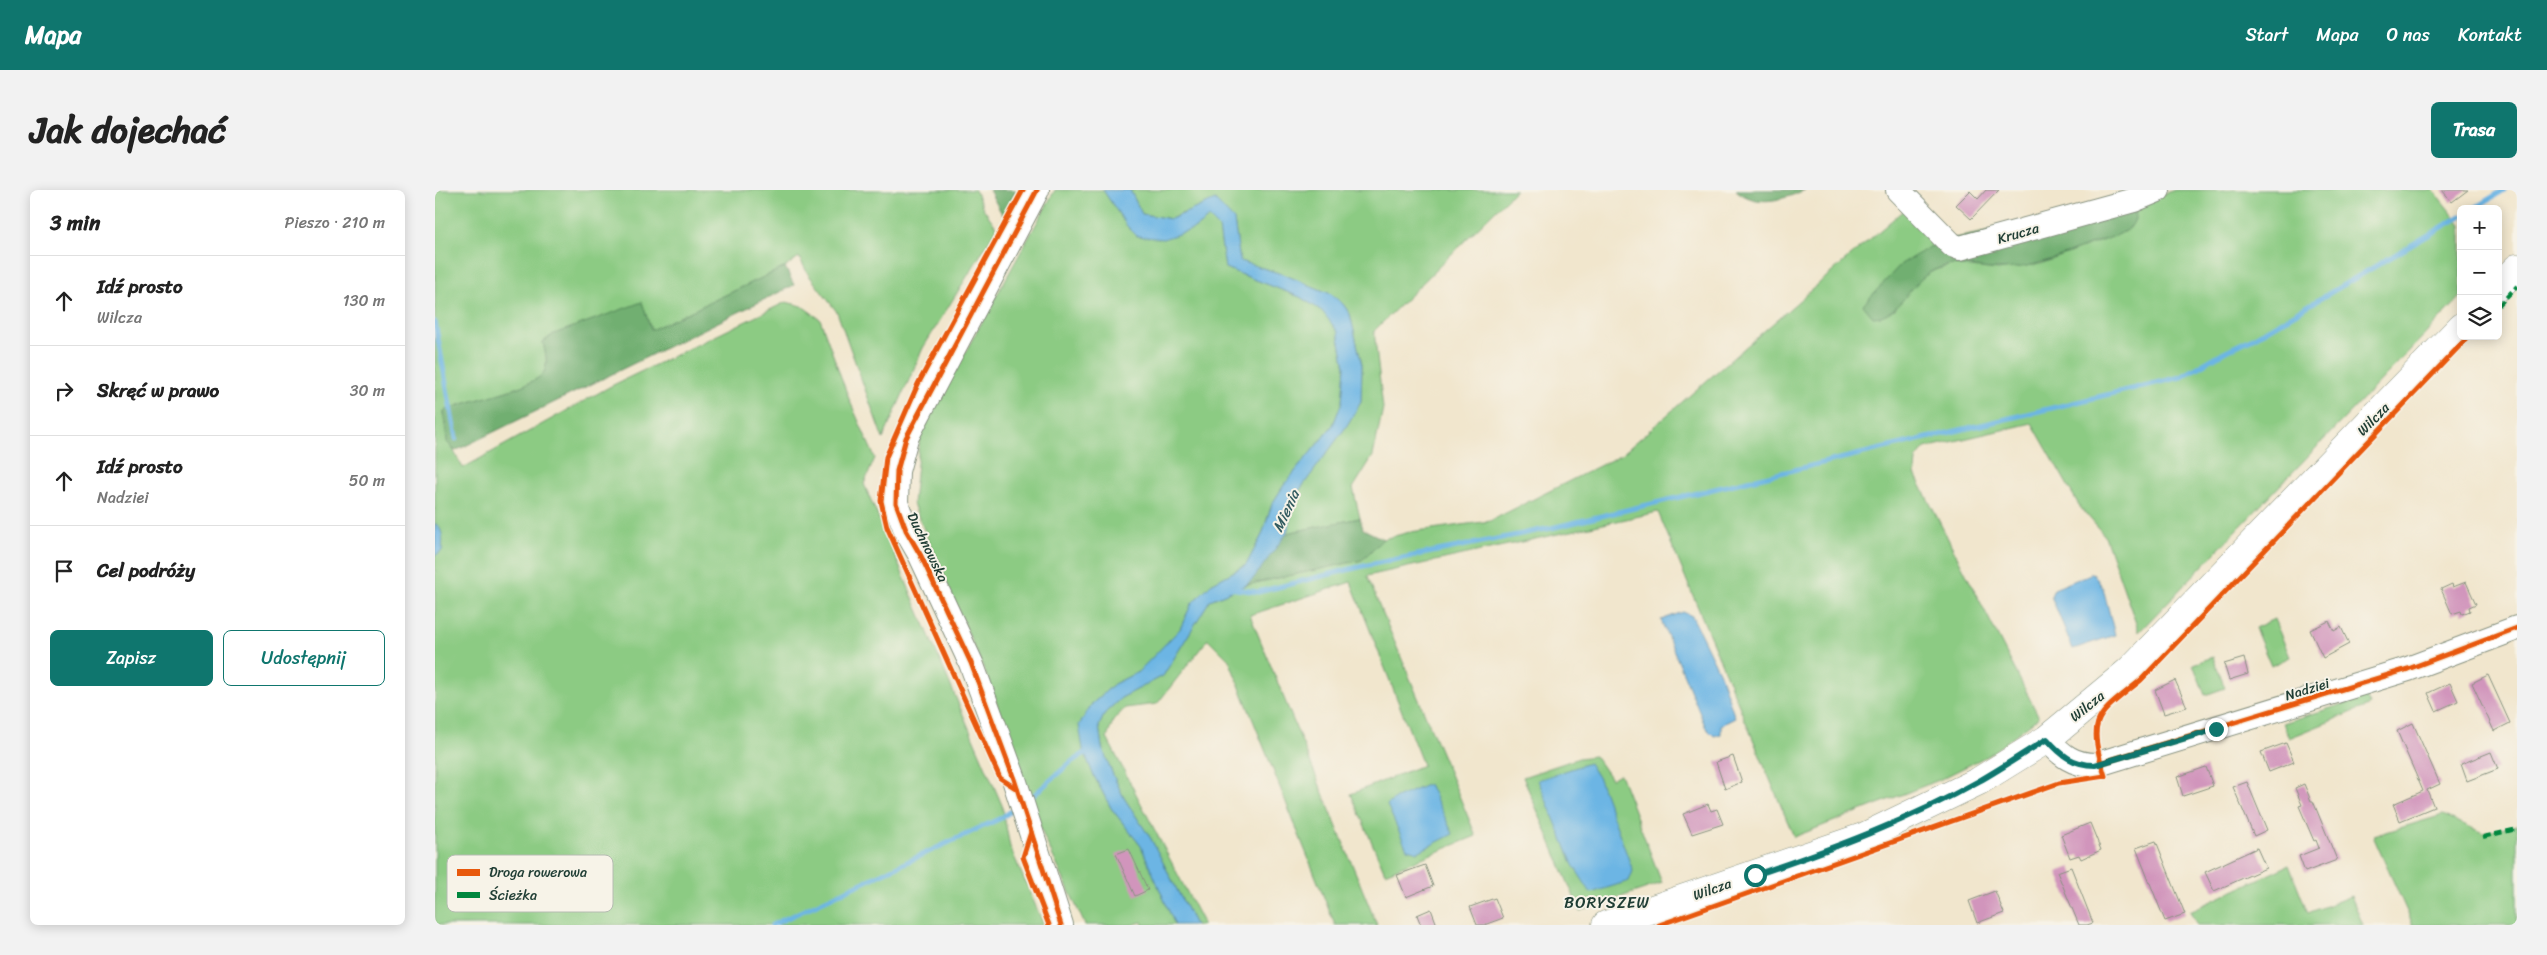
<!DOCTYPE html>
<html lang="pl">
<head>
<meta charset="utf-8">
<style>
	:root { --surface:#fff; --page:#f2f2f2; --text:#222; --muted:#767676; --line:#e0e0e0; --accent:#0f766e }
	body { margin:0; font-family:Sriracha,sans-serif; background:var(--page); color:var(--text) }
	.controls { position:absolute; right:15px; top:15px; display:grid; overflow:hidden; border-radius:8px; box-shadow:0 2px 12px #0003 }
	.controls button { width:45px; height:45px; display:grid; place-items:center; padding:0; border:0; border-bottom:1px solid var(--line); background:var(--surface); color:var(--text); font:25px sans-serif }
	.stop { position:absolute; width:15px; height:15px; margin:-11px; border:4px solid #0f766e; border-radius:50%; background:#fff }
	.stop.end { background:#0f766e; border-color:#fff; box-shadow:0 1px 5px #0008 }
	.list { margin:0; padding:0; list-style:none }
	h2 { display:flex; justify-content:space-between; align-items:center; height:65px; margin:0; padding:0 20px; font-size:21px }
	h2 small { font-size:16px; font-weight:400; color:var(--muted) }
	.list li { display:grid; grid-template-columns:32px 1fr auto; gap:15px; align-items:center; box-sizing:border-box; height:90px; padding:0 20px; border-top:1px solid var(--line) }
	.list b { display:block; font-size:19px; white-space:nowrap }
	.list p { margin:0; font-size:16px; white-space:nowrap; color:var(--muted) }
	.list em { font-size:16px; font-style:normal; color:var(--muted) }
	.actions { display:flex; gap:10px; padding:15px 20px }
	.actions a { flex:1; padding:11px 0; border:1px solid var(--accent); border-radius:8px; text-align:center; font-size:18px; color:var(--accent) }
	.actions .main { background:var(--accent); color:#fff }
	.icon { flex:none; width:28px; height:28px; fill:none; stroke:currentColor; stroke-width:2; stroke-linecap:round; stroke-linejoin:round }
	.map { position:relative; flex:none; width:2082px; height:735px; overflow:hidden; border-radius:8px }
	header { display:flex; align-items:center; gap:30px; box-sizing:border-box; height:70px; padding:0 25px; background:var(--accent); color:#fff }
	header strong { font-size:24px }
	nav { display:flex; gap:28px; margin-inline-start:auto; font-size:18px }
	.intro { display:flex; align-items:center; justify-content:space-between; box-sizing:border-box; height:120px; padding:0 30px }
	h1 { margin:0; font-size:35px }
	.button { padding:12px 22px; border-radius:8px; background:var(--accent); color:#fff; font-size:18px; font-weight:700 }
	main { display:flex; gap:30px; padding:0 30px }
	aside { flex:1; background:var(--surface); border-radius:8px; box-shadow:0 2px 12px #0003 }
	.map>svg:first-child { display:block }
	.green { fill:#8ccb83; stroke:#56845c }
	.forest { fill:#71af71; stroke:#487652 }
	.water { fill:#6cb5e4; stroke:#46798c }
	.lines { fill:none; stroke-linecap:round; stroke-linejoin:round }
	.stream { stroke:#6cb5e4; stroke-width:5 }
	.building { fill:#d195bc }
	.minor-casing { stroke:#889280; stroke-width:26 }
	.major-casing { stroke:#889280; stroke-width:29 }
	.minor { stroke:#fff; stroke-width:24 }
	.major { stroke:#fff; stroke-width:28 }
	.quiet { stroke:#00873e; stroke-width:4; stroke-dasharray:8 4; stroke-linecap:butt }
	.cycleway-casing { stroke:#f7f3e8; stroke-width:8 }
	.cycleway { stroke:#e8590c; stroke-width:5 }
	.route { stroke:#0f766e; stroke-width:6 }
	.labels { text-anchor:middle; stroke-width:4; stroke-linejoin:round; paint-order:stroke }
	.street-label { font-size:14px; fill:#1f3d34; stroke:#f7f3e8 }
	.water-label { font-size:15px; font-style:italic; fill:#325b60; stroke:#f7f3e8 }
	.quarter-label { font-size:16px; letter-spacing:1px; fill:#1f3d34; stroke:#f7f3e8 }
	.key { fill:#f7f3e8; stroke:#b6bcb2; stroke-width:1 }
	.key-label { font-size:14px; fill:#1f3d34 }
</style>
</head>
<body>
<header>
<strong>Mapa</strong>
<nav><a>Start</a><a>Mapa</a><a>O nas</a><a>Kontakt</a></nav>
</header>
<div class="intro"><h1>Jak dojechać</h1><a class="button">Trasa</a></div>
<main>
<aside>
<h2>3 min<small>Pieszo · 210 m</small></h2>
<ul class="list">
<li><svg class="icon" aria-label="ahead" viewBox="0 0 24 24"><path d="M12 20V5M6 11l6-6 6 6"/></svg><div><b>Idź prosto</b><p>Wilcza</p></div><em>130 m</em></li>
<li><svg class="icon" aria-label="right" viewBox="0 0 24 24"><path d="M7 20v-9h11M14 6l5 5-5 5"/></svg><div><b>Skręć w prawo</b></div><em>30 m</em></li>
<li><svg class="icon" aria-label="ahead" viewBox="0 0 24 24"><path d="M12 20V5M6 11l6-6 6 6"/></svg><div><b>Idź prosto</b><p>Nadziei</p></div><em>50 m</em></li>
<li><svg class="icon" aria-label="arrive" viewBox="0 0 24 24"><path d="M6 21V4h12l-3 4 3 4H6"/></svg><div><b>Cel podróży</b></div></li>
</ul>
<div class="actions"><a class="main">Zapisz</a><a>Udostępnij</a></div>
</aside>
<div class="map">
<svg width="2082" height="735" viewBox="0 0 2082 735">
	<rect width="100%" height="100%" fill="#f7f3e8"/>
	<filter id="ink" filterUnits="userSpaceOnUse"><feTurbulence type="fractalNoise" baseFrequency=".02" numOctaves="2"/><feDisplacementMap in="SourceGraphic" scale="10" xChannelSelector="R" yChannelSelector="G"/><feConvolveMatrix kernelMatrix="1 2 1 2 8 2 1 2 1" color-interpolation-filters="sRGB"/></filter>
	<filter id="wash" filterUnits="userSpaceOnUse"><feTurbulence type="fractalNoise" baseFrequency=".0096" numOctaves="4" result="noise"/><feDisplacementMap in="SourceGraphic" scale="20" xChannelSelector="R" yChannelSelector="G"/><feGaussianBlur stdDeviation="1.12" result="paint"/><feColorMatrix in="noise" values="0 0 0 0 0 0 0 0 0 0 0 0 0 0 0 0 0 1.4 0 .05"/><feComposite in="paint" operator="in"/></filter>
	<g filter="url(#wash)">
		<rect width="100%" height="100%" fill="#f1e6cd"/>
		<g class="green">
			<path d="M0,0h540l8,18 14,20 -74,120 -40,91 -46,-127 -29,-38 -9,-17 -14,10 -134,63 -9,-27 -88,31 -11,8c2,10 6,21 1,30 -8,16 -81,29 -100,39 0,27 7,34 19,57l148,-82 175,-84 16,4 18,13 29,80 26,59 -11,26 138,321 8,42 34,78h-609z"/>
			<polygon points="620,0 668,0 692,36 759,39 774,28 784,38 790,78 865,107 887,120 903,142 910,177 907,212 898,235 849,295 837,314 827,345 811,375 776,394 757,413 745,439 726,459 703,482 679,494 657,514 658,584 676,618 706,656 740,735 708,735 707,732 697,735 650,735 609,647 553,489 478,314 485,244"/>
			<polygon points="695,0 1081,0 939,141 948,218 938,266 918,298 925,328 852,343 861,305 911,237 926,212 927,175 915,124 908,114 896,104 850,85 805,71 799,30 748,23 736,29 707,24"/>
			<polygon points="1740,0 1998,0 2026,35 2026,107 1704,442 1670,346 1645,317 1597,233 1490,258 1481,269 1480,284 1604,527 1554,565 1504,590 1359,647 1223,322 932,386 1041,646 950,683 916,604 988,575 916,392 815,425 942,735 900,735 794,470 773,449 722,514 690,518 678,531 672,548 767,731 767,735 760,735 716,649 689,608 678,585 667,557 664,536 670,523 686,508 728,486 775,410 811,395 927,370 948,349 975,342 1055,331 1186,265 1472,17 1505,51 1493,59 1459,120 1484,89 1500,80 1516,75 1563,80 1605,74 1682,45 1695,38 1701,27 1699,13"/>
			<polygon points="1839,429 1855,467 1836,476 1820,438"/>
			<polygon points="1778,467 1790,498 1770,505 1758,474"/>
			<polygon points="1931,507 1935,515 1854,548 1848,533"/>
			<polygon points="1160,566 1176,589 1185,584 1227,693 1145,721 1088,587 1144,568"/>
			<polygon points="2008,625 2048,643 2082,635 2082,735 1978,735 1938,646"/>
			<polygon points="1854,675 1873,723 1916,706 1928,735 1762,735 1755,721"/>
		</g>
		<g class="forest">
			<polygon points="554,0 581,0 568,26"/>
			<path d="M1301,0h69c-22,10 -49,18 -69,0z"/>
			<path d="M1699,13c2,10 3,18 -5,25 -9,8 -24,11 -35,15 -31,12 -61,26 -95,26 -16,1 -31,-5 -46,-4 -43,3 -47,52 -80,52l-10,-12 38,-41 39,-23z"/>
			<path d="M350,77l9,18 -339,166 -8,-9 -3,-31c19,-10 92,-23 100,-39 5,-9 1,-20 -1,-30l11,-8 88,-32 9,28z"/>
			<polygon points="925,328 928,339 948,349 927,370 811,395 818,388 852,343"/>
		</g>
		<g class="water">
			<polygon points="668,0 695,0 707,24 736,29 780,10 799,30 805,71 850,85 896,104 908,114 915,124 927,175 926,212 911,237 861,305 852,343 818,389 811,395 775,410 728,486 686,508 670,523 664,536 667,557 678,585 689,608 716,649 760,735 740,735 706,656 676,618 658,584 648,559 644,535 657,514 679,494 703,482 745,439 757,413 776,394 811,375 827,345 837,314 849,295 898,235 907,212 910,177 903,142 887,121 865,107 790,78 784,38 774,28 759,39 728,49 702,46 692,36"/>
			<path d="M0,333c9,7 8,17 7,28l-7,5z"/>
			<polygon points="1658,383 1668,398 1680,445 1638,459 1616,406 1619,399"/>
			<polygon points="1248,422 1257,426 1285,484 1300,528 1286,535 1286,544 1279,546 1271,538 1226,430"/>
			<polygon points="1154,573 1164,589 1198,681 1194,691 1156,703 1138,675 1103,590"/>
			<polygon points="994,594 1018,644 983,662 972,659 952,615 961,608"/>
		</g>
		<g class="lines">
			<g class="stream">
				<polyline points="2038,19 2069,0"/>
				<polyline points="0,132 21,249"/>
				<polyline points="794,398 823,402 928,376 1116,338 1746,187 1791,161 1818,148 2026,26"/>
				<polyline points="592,611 636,572 655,560"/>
				<polyline points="337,735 566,628 582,617"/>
			</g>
		</g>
		<g id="blocks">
			<g class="building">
				<polygon points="1551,0 1564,0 1536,29 1521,15 1535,1 1543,9"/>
				<polygon points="2007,0 2033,0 2017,12"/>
				<polygon points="2031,392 2041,414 2034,417 2035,421 2027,424 2026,421 2017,424 2006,399 2017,394 2018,397"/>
				<polygon points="1894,431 1899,441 1906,437 1914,454 1888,468 1875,440"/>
				<polygon points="1809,468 1813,484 1794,490 1789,474"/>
				<polygon points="2053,485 2075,533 2059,541 2037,493"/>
				<polygon points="1740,490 1752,517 1729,524 1720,500"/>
				<polygon points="2015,493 2023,511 2001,521 1993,503"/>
				<polygon points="1978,533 2005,594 1992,600 1999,617 1965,631 1958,614 1988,601 1962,541"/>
				<polygon points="1851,553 1859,572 1834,582 1826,562"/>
				<polygon points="2056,562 2063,579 2032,591 2026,574"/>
				<polygon points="1298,566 1307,592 1290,599 1281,572"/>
				<polygon points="1771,577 1778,596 1748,606 1742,587"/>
				<polygon points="1812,592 1832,640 1819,646 1798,597"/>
				<polygon points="1869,594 1876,611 1878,611 1902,670 1870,682 1864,666 1884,658 1881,650 1879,651 1864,616 1867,615 1860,598"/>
				<polygon points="1273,614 1276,621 1282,619 1288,634 1257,644 1248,624"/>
				<polygon points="1655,633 1666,660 1646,669 1644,665 1635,668 1626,645"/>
				<polygon points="1721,651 1750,724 1730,731 1701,658"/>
				<polygon points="1822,658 1831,678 1779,701 1770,682"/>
				<polygon points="694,659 713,700 700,706 681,664"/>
				<polygon points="990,675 998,696 971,707 962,685"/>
				<polygon points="1636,677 1658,733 1652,735 1644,735 1622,682"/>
				<polygon points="1560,701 1569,723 1542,733 1534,711"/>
				<polygon points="1060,708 1068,728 1049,735 1042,735 1035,717"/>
				<polygon points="996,719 1002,735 986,735 982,725"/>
			</g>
		</g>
	</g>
	<g filter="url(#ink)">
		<use href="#blocks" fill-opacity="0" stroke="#889280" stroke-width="1"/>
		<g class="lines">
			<g class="minor-casing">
				<g id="minor">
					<polyline points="602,0 471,248 462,281 461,313 471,340 486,366 536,473 579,589 626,735"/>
					<polyline points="1463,0 1517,55 1525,58 1699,10 1723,0"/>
					<path d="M1612,549c14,16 26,26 48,26l313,-96 109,-41"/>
				</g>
			</g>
			<g class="major-casing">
				<g id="major">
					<polyline points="2063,97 2082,78"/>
					<polyline points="1171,735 1428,647 1544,591 1612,549 1694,481 2026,137"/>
				</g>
			</g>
			<use href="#minor" class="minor"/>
			<use href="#major" class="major"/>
			<g class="quiet">
				<polyline points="2063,116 2082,96"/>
				<polyline points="2048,647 2082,639"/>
			</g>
			<g class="cycleway-casing">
				<g id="cycleway">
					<polyline points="602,0 471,248 462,281 461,313 471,340 486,366 536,473 579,589 626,735"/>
					<polyline points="1666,573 1973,479 2082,438"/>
					<polyline points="582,599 565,588 452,337 446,311 451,267 483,194 588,0"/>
					<polyline points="596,642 588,667 614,735"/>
					<path d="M1224,735l400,-142 46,-7c-19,-60 -8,-60 36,-96l328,-344"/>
				</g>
			</g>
			<use href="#cycleway" class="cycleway"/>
		</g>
	</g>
	<g class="lines" filter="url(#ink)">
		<path class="route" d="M1320,685c77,-26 153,-54 224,-94 23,-13 45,-28 68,-42 14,16 26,26 48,26l121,-36"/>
	</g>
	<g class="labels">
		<g class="street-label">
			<text transform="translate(1583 43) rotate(-16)" y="5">Krucza</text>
			<text transform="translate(1938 229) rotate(-46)" y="5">Wilcza</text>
			<text transform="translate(493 357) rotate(64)" y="5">Duchnowska</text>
			<text transform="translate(1872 499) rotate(-17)" y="5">Nadziei</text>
			<text transform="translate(1652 516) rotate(-39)" y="5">Wilcza</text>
			<text transform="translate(1277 699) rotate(-19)" y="5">Wilcza</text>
		</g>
		<g class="water-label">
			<text transform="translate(851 321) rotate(-65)" y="5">Mienia</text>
		</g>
		<g class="quarter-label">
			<text x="1172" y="718">BORYSZEW</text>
		</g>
	</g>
	<rect x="12" y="665" width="166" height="57" rx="8" class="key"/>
	<rect x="22" y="679" width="23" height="7" fill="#e8590c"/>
	<rect x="22" y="702" width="23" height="6" fill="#00873e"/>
	<g class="key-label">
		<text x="54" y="687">Droga rowerowa</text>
		<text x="54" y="710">Ścieżka</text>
	</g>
</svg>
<div class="controls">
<button>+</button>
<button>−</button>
<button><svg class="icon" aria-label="layers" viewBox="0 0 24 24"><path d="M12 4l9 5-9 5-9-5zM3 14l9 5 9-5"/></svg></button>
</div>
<div class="stop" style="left:1320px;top:685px"></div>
<div class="stop end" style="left:1781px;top:539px"></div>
</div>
</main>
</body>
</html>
